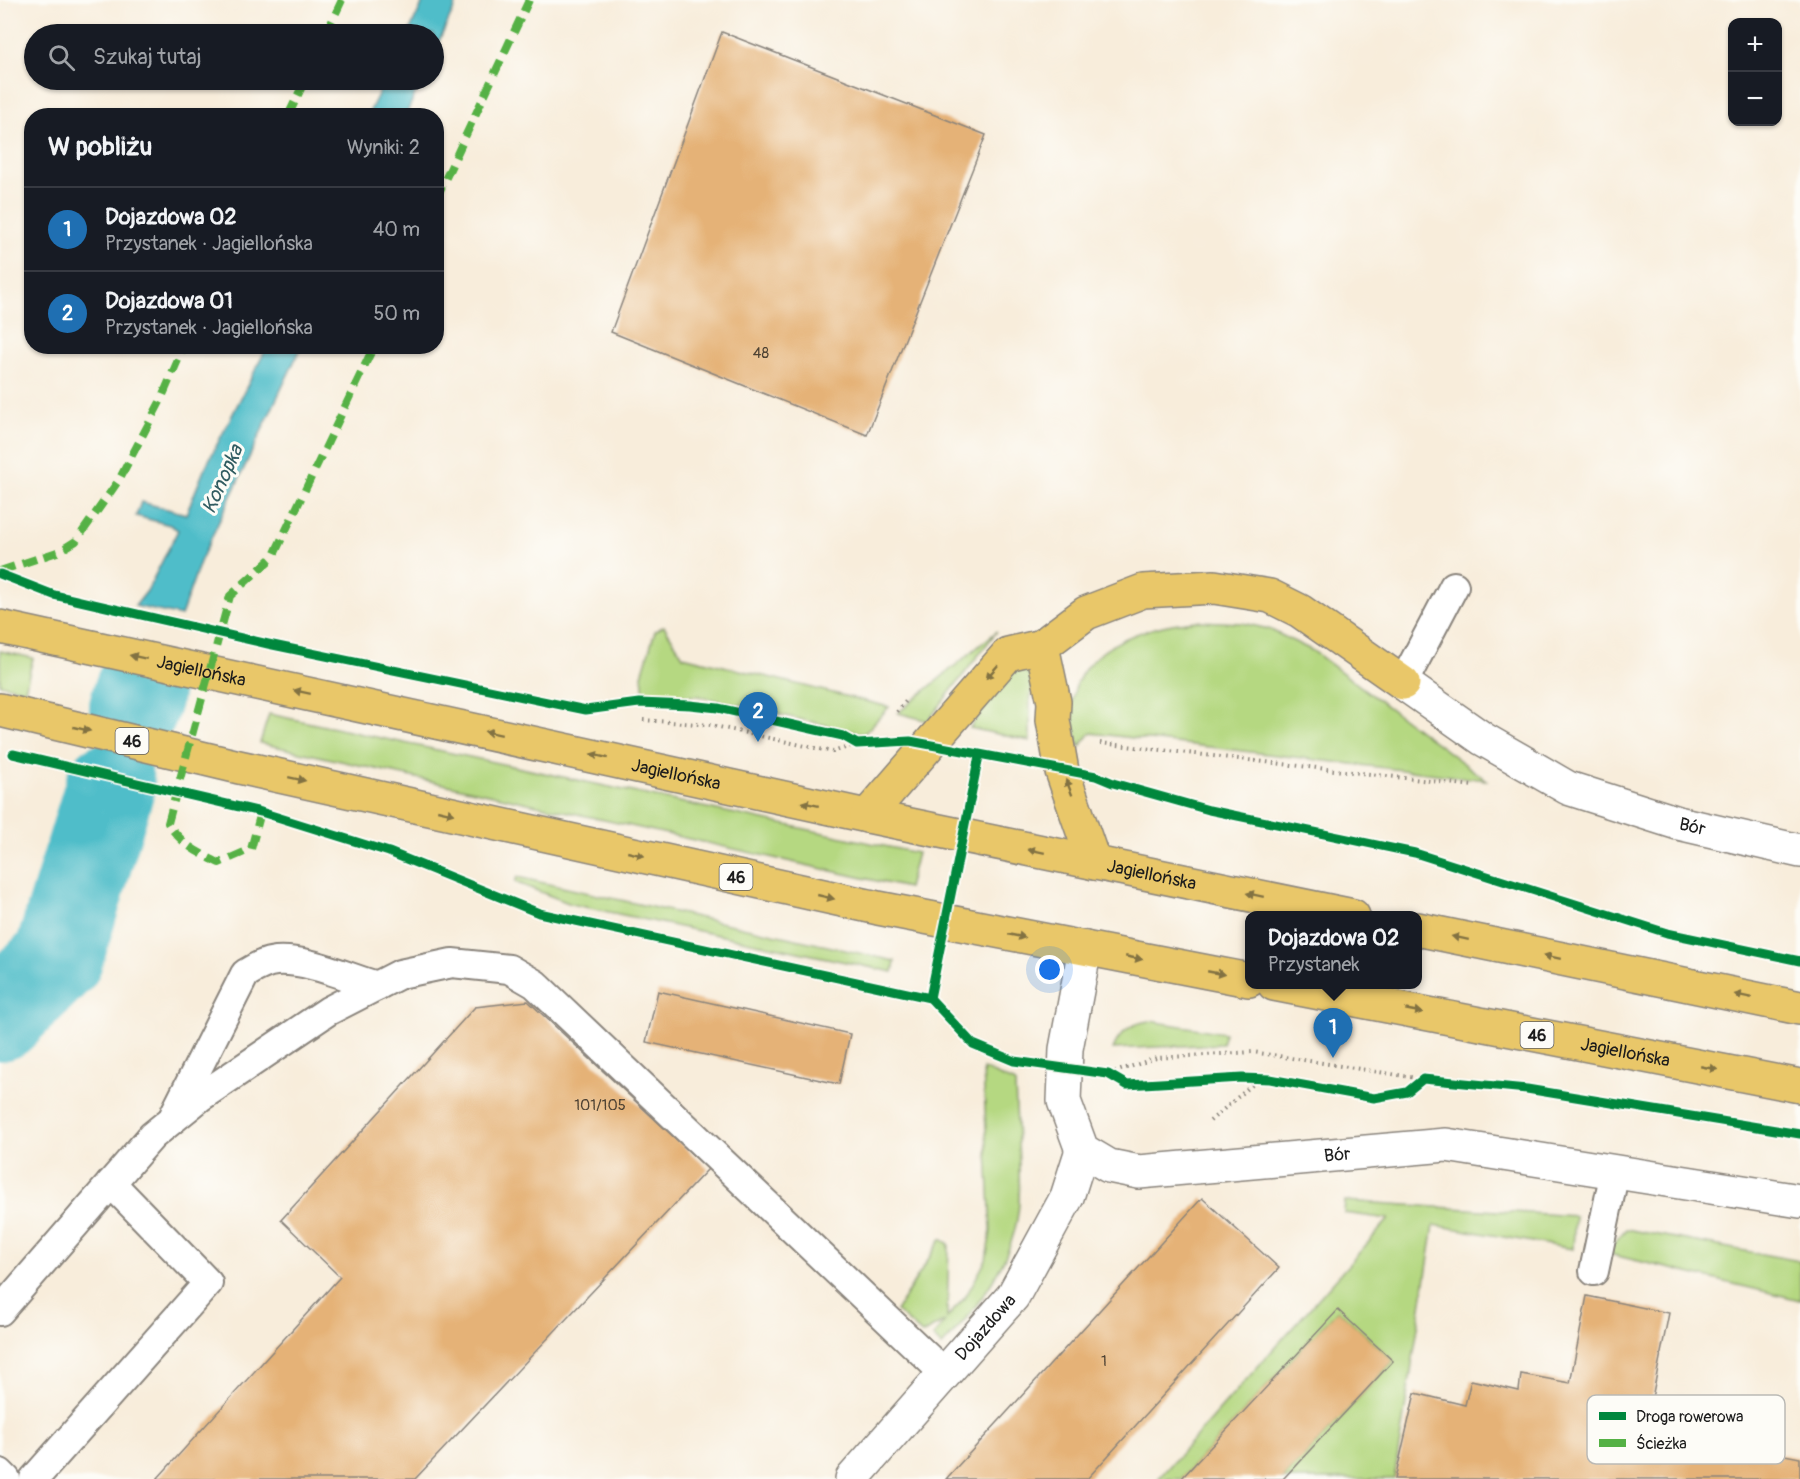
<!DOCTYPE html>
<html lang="pl">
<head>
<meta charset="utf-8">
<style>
	:root { --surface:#171b24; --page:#20242c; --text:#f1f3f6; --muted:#9ea1a6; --line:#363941; --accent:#1f6fb2 }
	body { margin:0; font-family:Pangolin,sans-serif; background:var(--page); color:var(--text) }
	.controls { position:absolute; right:18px; top:18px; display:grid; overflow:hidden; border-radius:12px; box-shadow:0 2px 4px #0004 }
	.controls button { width:54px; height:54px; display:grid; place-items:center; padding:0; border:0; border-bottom:2px solid var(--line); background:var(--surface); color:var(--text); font:30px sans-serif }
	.you { position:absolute; left:1050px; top:970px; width:21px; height:21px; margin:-15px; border:4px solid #fff; border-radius:50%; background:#1a73e8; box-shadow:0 0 0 9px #1a73e833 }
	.badge { display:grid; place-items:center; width:39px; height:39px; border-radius:50%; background:var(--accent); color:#fff; font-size:20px; font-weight:700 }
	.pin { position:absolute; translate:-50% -50px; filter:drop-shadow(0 2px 3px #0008) }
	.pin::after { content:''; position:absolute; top:32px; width:21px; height:18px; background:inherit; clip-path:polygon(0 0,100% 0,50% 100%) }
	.popup { position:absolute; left:1245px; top:911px; width:177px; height:78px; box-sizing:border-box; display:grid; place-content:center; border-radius:12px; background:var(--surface); filter:drop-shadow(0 2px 4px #0005); font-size:20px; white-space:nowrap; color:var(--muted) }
	.popup b { font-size:22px; color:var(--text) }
	.popup::after { content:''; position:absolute; left:50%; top:100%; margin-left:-12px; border:12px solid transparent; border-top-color:var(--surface) }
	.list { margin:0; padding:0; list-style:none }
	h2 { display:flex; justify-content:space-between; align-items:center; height:78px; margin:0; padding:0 24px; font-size:26px }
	h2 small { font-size:20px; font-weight:400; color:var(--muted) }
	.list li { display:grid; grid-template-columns:39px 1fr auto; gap:18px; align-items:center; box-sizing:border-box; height:84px; padding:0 24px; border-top:2px solid var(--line) }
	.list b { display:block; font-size:22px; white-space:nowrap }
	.list p { margin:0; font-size:20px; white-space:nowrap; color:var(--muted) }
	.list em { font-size:20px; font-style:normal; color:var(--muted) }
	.icon { flex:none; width:33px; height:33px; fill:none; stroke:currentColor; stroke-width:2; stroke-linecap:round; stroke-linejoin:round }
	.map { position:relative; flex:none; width:1800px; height:1479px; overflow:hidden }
	.search { position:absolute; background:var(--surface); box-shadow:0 2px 4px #0004; left:24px; top:24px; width:420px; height:66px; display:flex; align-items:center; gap:15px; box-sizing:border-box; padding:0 21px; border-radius:33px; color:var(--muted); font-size:22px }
	.panel { position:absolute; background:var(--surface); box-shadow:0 2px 4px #0004; left:24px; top:108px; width:420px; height:246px; border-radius:24px }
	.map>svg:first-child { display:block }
	.green { fill:#b5d881; stroke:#687a4e; stroke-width:1.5 }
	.water { fill:#50bdc9; stroke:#366c72; stroke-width:1.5 }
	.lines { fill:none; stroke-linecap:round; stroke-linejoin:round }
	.river { stroke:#50bdc9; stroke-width:90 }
	.building { fill:#e5b277 }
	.service-casing { stroke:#8a847c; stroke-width:32 }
	.minor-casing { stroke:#8a847c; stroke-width:36 }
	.tertiary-casing { stroke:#8a847c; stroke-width:36 }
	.primary-casing { stroke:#8a847c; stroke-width:36 }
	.path { stroke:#8a847c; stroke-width:4; stroke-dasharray:1.5 4.5; stroke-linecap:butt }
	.service { stroke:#fff; stroke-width:28 }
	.minor { stroke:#fff; stroke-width:33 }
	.tertiary { stroke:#fff; stroke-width:33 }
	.primary { stroke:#e9c769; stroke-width:33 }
	.quiet { stroke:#55b145; stroke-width:8; stroke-dasharray:15 8; stroke-linecap:butt }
	.cycleway-casing { stroke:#fdfcf7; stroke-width:13 }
	.cycleway { stroke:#00873e; stroke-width:9 }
	.oneway { fill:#827242 }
	.labels { text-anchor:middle; stroke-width:6; stroke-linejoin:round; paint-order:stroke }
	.number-label { font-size:15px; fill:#4e4233 }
	.shield { fill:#fdfcf7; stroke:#605f5e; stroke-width:1.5 }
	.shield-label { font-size:16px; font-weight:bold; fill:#1c1c1c }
	.street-label { font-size:18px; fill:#1c1c1c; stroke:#fdfcf7 }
	.water-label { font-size:20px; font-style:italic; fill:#315c61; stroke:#fdfcf7 }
	.key { fill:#fdfcf7; stroke:#bab9b5; stroke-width:1.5 }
	.key-label { font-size:16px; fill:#1c1c1c }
</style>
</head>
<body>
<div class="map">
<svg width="1800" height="1479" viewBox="0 0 1800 1479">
	<rect width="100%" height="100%" fill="#fdfcf7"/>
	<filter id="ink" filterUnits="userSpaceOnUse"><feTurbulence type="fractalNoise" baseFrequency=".0167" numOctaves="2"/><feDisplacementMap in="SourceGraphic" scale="12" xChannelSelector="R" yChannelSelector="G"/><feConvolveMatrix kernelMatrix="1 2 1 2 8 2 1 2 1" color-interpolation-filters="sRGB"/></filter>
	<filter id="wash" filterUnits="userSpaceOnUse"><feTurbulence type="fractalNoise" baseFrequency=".008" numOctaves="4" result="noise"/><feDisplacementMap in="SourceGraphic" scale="24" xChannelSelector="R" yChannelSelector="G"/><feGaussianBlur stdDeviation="1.35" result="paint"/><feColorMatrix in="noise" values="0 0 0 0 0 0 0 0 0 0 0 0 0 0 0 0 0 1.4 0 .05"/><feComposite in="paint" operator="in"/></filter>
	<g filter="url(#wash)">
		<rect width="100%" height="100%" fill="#f8eddb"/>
		<g class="green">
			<path d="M1198,621l44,2 27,6 44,22 173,129 -395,-47 -12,14c-2,-11 -6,-22 -7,-32 -4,-66 74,-91 126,-94z"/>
			<polygon points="664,626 683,656 889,707 864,734 698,696 644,696 642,675 655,631"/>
			<polygon points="997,631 928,721 898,713"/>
			<polygon points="0,651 33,658 25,690 0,684"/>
			<polygon points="1026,657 1035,677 1030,701 1030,741 970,728 992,694"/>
			<polygon points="269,714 917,853 908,888 260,743"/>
			<polygon points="517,877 895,961 893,972 571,904 515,882"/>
			<path d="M1150,1021l75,12 -3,11 -109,5c7,-17 18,-26 37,-28z"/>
			<path d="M983,1069l32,14c1,39 6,80 4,120 -3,55 -41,104 -77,143l-9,-9 12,-16 -23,13 -26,-23 45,-72 8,5 -2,74 19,-22 20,-36 5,-29z"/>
			<polygon points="1345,1201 1575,1216 1573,1249 1434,1225 1394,1479 1283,1479 1393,1361 1338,1310 1181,1479 1158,1479 1389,1219 1344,1213"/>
			<polygon points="1626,1229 1800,1261 1800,1300 1605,1253"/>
		</g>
		<g class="water">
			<polygon points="424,0 458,0 434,52 434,34 408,34"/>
			<polygon points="385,80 421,80 406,115 368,115"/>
			<polygon points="267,347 301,347 200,562 181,616 135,606 147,591 178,530 170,525 136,516 141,502 186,514 204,470"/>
		</g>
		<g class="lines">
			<g class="river">
				<polyline points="134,707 139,691"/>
				<polyline points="0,1016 58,958 110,787"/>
			</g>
		</g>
		<g id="blocks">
			<g class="building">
				<polygon points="722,32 986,135 867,435 611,332"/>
				<polygon points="658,991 850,1034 839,1084 646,1042"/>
				<polygon points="528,1001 708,1169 415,1479 157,1479 340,1277 281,1220 475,1007"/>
				<polygon points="1202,1198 1279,1268 1087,1479 946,1479"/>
				<polygon points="1587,1296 1669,1313 1646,1428 1800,1458 1800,1479 1395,1479 1415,1393 1465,1405 1471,1380 1519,1391 1521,1374 1570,1383"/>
				<polygon points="1338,1310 1393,1361 1283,1479 1181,1479"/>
			</g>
		</g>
	</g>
	<g filter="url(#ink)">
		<use href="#blocks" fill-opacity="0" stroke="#8a847c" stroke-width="1.5"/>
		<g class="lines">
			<g class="service-casing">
				<g id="service">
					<polyline points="1403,683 1454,586"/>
					<path d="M175,1113l70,-139c10,-6 19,-12 31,-13 33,-2 70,16 101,25"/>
					<polyline points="1594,1271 1615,1171"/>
					<polyline points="0,1311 152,1136 199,1098 328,1011 400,974 452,963 509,969 535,984 944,1373"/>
					<polyline points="0,1473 6,1479"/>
					<polyline points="34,1479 208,1283 111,1183"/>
				</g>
			</g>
			<g class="minor-casing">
				<g id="minor">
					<path id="s1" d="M852,1479l161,-183 54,-99 15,-47"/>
				</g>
			</g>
			<g class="tertiary-casing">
				<g id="tertiary">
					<path id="s2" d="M1403,683l80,56 85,49 110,35 122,28"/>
					<path id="s3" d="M1085,948l-19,101 -2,52 18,49 27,16 30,6 307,-27 354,56"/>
				</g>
			</g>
			<g class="primary-casing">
				<g id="primary">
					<path id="s4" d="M0,627l867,189 486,100"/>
					<polyline points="1042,646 1054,702 1053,720 1062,771 1094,863"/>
					<polyline points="0,710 239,767 878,908 1249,980"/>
					<polyline points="867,816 1008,654 1042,646 1086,613 1143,591 1214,587 1270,596 1300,611 1403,683"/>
					<polyline points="1417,929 1800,1008"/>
					<path id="s5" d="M1274,984l526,102"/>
				</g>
			</g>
			<g class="path">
				<polyline points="897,712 907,700"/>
				<polyline points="643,720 710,725 833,752 857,744"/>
				<polyline points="1100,743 1474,786"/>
				<polyline points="1109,1074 1156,1058 1253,1052 1423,1079"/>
				<polyline points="1210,1121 1259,1079"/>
			</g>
			<use href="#service" class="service"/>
			<use href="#minor" class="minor"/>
			<use href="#tertiary" class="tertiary"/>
			<use href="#primary" class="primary"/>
			<g class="quiet">
				<polyline points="326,34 342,0"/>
				<polyline points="288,116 305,80"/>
				<polyline points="436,199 529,0"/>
				<polyline points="0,571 60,551 76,541 119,480 160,402 184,346"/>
				<path d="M261,812l-10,37 -32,14c-22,-11 -38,-19 -51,-40l62,-227 43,-39 101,-211"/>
			</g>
			<g class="cycleway-casing">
				<g id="cycleway">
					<polyline points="0,574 54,595 268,644 547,702 586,710 639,703 690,705 718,708 843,736 857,744 910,741 1096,776 1113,783 1209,810 1415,853 1667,933 1800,961"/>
					<polyline points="13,754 261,812 389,852 539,913 930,998 973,1044 1014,1061 1108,1074 1127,1085 1242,1078 1270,1079 1374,1098 1407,1092 1423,1079 1527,1089 1800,1134"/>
					<polyline points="930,998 979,756"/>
				</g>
			</g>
			<use href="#cycleway" class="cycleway"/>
		</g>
		<defs><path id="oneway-solid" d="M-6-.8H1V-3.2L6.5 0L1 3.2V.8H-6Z" transform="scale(1.5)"/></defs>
		<g class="oneway">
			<use href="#oneway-solid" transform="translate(138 657) rotate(-168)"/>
			<use href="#oneway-solid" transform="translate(992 672) rotate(131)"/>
			<use href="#oneway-solid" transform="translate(302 692) rotate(-168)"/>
			<use href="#oneway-solid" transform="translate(82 729) rotate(13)"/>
			<use href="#oneway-solid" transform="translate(493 733) rotate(-168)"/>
			<use href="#oneway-solid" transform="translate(599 756) rotate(-167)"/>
			<use href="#oneway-solid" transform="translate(297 779) rotate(12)"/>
			<use href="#oneway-solid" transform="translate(1069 787) rotate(-111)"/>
			<use href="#oneway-solid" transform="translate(810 804) rotate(-168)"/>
			<use href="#oneway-solid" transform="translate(446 812) rotate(13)"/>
			<use href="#oneway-solid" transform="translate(1036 851) rotate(-168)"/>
			<use href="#oneway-solid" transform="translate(636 854) rotate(13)"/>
			<use href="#oneway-solid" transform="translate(1255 895) rotate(-168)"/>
			<use href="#oneway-solid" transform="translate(826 897) rotate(13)"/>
			<use href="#oneway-solid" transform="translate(1017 936) rotate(11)"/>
			<use href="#oneway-solid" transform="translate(1460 938) rotate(-168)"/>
			<use href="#oneway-solid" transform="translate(1552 957) rotate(-168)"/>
			<use href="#oneway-solid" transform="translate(1134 958) rotate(11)"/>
			<use href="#oneway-solid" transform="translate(1216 973) rotate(11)"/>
			<use href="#oneway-solid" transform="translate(1743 996) rotate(-168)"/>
			<use href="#oneway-solid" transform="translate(1414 1011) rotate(11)"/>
			<use href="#oneway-solid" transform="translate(1709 1068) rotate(11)"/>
		</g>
	</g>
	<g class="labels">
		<g class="number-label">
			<text x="761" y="358">48</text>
			<text x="600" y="1110">101/105</text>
			<text x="1104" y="1366">1</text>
		</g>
		<g class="shield">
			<rect x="115.5" y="728" width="33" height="26" rx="4.5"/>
			<rect x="719.5" y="864" width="33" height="26" rx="4.5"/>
			<rect x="1520.5" y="1022" width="33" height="26" rx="4.5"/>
		</g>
		<g class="shield-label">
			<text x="132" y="747">46</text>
			<text x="736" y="883">46</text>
			<text x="1537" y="1041">46</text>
		</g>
		<g class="street-label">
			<text dy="6" stroke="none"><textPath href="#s4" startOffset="206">Jagiellońska</textPath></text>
			<text dy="6" stroke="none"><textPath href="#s4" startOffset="692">Jagiellońska</textPath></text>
			<text dy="6" stroke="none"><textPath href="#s2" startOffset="326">Bór</textPath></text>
			<text dy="6" stroke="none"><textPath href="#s4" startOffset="1178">Jagiellońska</textPath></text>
			<text dy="6" stroke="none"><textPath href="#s5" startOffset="358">Jagiellońska</textPath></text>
			<text dy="6" stroke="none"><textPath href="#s3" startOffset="468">Bór</textPath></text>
			<text dy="6" stroke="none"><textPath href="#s1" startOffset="202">Dojazdowa</textPath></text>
		</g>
		<g class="water-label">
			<text transform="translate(222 479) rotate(-66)" y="7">Konopka</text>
		</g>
	</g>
	<rect x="1587" y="1395" width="198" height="69" rx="9" class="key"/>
	<rect x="1599" y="1412" width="27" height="8" fill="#00873e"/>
	<rect x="1599" y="1439" width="27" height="8" fill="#55b145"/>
	<g class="key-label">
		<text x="1636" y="1422">Droga rowerowa</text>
		<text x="1636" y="1449">Ścieżka</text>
	</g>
</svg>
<div class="controls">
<button>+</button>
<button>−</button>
</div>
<div class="you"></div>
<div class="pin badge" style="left:1333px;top:1058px">1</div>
<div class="popup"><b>Dojazdowa 02</b>Przystanek</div>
<div class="pin badge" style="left:758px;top:742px">2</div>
<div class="search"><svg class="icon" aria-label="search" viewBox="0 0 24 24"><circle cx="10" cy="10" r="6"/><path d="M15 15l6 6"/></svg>Szukaj tutaj</div>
<section class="panel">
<h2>W pobliżu<small>Wyniki: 2</small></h2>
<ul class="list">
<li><span class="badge">1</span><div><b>Dojazdowa 02</b><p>Przystanek · Jagiellońska</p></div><em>40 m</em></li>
<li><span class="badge">2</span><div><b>Dojazdowa 01</b><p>Przystanek · Jagiellońska</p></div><em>50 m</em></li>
</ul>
</section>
</div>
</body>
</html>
